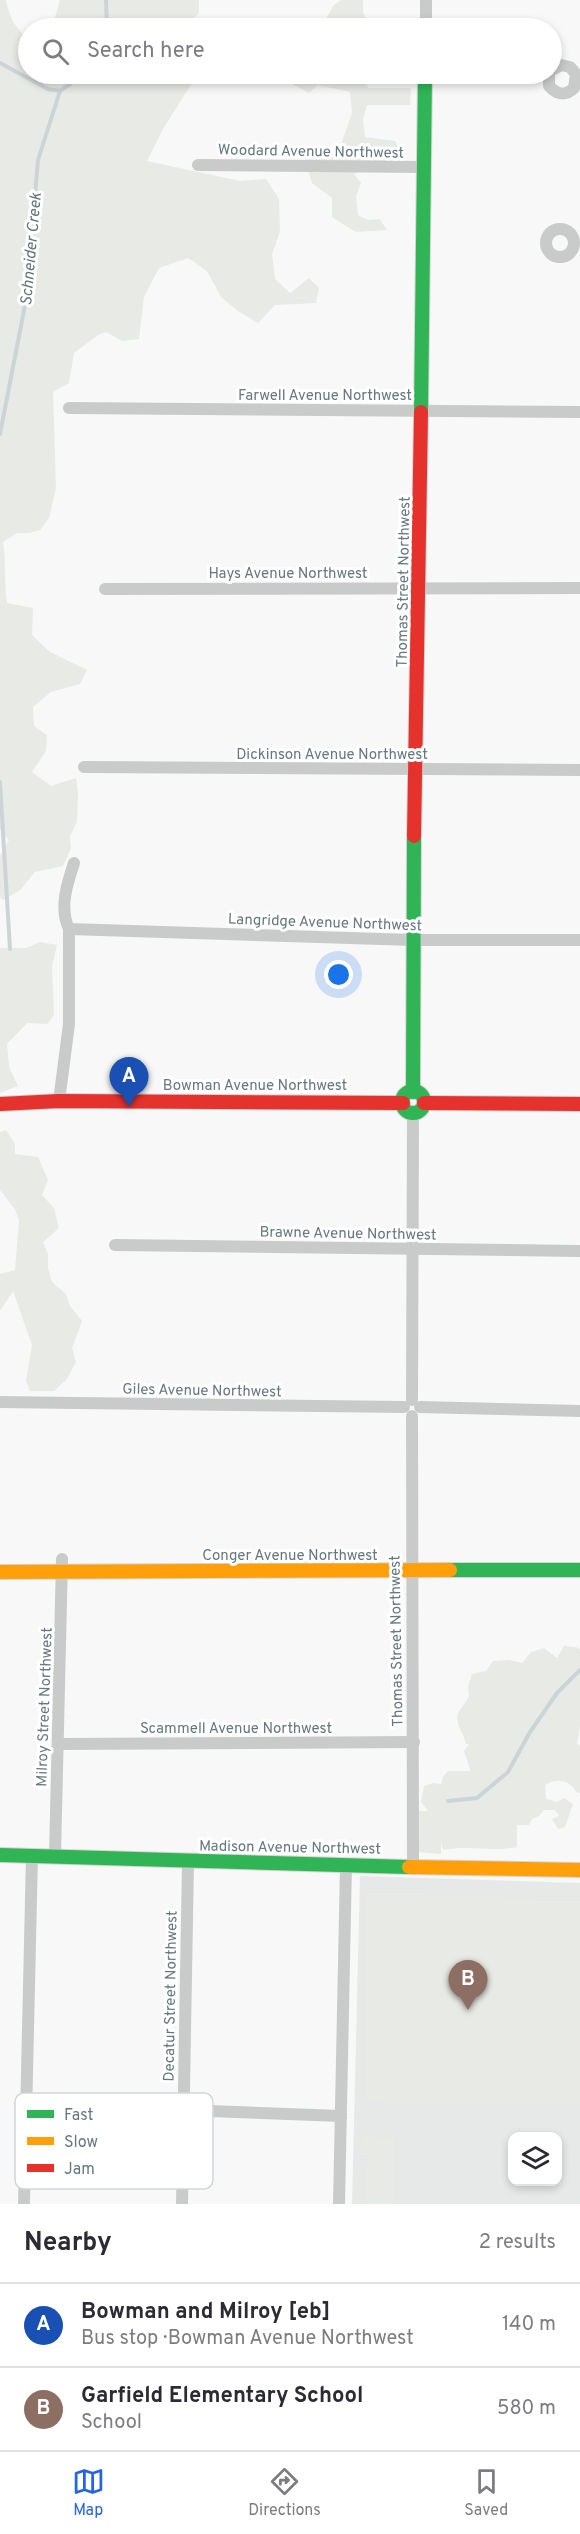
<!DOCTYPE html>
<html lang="en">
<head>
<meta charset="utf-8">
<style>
	:root { --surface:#fff; --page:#f2f2f3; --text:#2b2b33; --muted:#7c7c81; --line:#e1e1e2; --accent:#2563eb }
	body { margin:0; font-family:Overpass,sans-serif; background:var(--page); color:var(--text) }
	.controls { position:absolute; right:18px; bottom:18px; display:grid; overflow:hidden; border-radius:12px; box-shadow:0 3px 9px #0003 }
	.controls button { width:54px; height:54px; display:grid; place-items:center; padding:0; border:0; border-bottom:2px solid var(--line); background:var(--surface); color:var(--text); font:30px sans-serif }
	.you { position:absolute; left:339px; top:975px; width:21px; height:21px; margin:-15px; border:4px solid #fff; border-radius:50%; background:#1a73e8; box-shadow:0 0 0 9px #1a73e833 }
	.badge { display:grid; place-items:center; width:39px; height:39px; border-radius:50%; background:var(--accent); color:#fff; font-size:20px; font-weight:700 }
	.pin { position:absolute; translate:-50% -50px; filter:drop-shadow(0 2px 3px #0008) }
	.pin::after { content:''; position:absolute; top:32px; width:21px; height:18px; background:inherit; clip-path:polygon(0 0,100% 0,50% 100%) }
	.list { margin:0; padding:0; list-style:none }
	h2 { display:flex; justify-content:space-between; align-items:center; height:78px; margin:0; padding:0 24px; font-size:26px }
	h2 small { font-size:20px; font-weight:400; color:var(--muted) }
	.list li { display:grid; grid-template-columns:39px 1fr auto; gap:18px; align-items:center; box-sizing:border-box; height:84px; padding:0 24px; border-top:2px solid var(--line) }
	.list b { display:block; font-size:22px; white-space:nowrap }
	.list p { margin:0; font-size:20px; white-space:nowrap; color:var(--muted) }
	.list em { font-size:20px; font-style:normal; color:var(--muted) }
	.icon { flex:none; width:33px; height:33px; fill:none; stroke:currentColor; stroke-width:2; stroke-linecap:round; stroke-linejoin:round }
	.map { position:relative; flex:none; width:580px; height:2204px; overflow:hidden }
	.search { position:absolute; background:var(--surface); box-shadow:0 3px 9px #0003; left:18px; right:18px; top:18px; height:66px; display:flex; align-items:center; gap:15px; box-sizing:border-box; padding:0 21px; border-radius:33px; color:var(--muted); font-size:22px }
	.sheet { height:246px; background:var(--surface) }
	nav { display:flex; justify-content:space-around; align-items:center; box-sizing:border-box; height:84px; border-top:2px solid var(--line); background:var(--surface); font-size:16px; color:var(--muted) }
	nav a { display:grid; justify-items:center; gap:3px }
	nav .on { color:var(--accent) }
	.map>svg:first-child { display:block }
	.built { fill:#e7e9e8; fill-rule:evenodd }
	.green { fill:#e8eae5 }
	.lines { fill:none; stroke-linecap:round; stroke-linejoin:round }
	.stream { stroke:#cbd5d7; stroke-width:4 }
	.fast-casing { stroke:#d4d5d6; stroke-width:16 }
	.slow-casing { stroke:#d4d5d6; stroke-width:16 }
	.jam-casing { stroke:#d4d5d6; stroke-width:16 }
	.street { stroke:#c9cbcb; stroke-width:12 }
	.fast { stroke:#30b455; stroke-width:14 }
	.slow { stroke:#ff9f0a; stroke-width:14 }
	.jam { stroke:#e5322d; stroke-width:14 }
	.labels { text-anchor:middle; stroke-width:6; stroke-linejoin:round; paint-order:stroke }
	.street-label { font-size:15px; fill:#657880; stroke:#fff }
	.water-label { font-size:16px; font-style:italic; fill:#60767a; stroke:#fff }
	.key { fill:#fff; stroke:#d1d6d9; stroke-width:1.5 }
	.key-label { font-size:16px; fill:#657880 }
</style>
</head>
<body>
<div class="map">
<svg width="580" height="2204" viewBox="0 0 580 2204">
	<rect width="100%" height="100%" fill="#f8f8f8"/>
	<path class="built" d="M360,1876l220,7v321h-228zM512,2136h46v46h-46z"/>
	<g class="green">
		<path d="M0,0h6c3,16 8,26 20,37h2v37h166l-2,9 -29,46 -16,32 93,20 26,-2 13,20 1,33 -8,22 3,25 15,14 19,-15 10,10 -3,15 -41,2 -17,18 -20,-12 -17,-14 -14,-26 -19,-13 -29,10 -15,29 -5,42 -17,2 -16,-9 -8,3 -24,18 -5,30 -16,9 3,96 -7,30 -9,12 -11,3h-12l-14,9c3,20 1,40 4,61l26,5 -1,27 18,17 37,18 -7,14 -29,8 -18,15 1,19 13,9 -1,16 -14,21 19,14 25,-8 2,15 -1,29 -7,14 1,12 -8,18 -28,6 -15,18 -16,10 -4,-2v-42l9,-16 -9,-11z"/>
		<polygon points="60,0 199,0 199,12 187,28 52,28"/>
		<polygon points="341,0 363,0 363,13 372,28 336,28 327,17 334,5"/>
		<polygon points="280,74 363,74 368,88 411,88 410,105 367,105 363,119 365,137 395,141 400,151 394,157 354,174 361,183 356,196 358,215 368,220 380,219 387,230 356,232 332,217 332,198 312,183 305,160 338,153 352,113 350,92 318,85 309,93 290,83"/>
		<polygon points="40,942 57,945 52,966 54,1014 48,1024 27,1023 7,1044 9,1067 18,1086 0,1093 0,948 26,948"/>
		<polygon points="6,1130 15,1144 15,1154 38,1157 48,1180 42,1195 54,1208 59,1228 43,1242 48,1254 48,1268 52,1282 66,1294 70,1306 82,1321 72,1348 76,1362 67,1379 54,1391 30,1391 26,1381 32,1345 13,1291 0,1311 0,1274 15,1270 19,1220 15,1209 0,1190 0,1132"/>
		<path d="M564,1646l12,1 4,2v77l-3,18 3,2v47l-4,-1c-7,-13 -20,-14 -31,-7l1,14 11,3 7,-4 9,6 -8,23 -7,2 -6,-10 7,-3 -4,-6h-11l-5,6 -7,3 -3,6h-12v22c-25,5 -49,-2 -74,3l-2,-7v11l-23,-2 -1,-41h11l-7,-9 3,-16 9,-3 8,1 2,-7 5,-6h22v-2l-6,-18 5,-7h-3c-2,-10 -11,-20 -8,-30 2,-6 9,-12 11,-18l-1,-9 4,-13 14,-3 7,-10 16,-1 13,3 9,-11 13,-4 13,10z"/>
		<polygon points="372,1892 580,1901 580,2105 372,2102 365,2095 365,1899"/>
		<polygon points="362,2137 395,2139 395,2204 363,2204 365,2183 364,2172 369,2158 366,2154 361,2156"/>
	</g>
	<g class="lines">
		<g class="stream">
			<polyline points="106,0 107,28"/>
			<polyline points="0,63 48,89 60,91"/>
			<polyline points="0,434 26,300 38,160 60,91 76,80 80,74"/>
			<polyline points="0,782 10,949"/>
			<polyline points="448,1801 477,1798 508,1772 530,1732 557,1693 580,1670"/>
		</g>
		<g class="fast-casing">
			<g id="fast">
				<polyline points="421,412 425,74"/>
				<circle cx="413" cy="1102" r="11"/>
				<polyline points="413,1092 414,836"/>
				<polyline points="450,1570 580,1570"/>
				<polyline points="0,1855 409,1867"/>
			</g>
		</g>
		<g class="slow-casing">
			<g id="slow">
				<polyline points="0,1572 450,1570"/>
				<polyline points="409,1867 580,1870"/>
			</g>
		</g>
		<g class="jam-casing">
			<g id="jam">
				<polyline points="414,836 421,412"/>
				<polyline points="424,1103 580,1104"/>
				<polyline points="0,1104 59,1101 403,1103"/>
			</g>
		</g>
		<g class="street">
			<polyline points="426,28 426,0"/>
			<path d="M549,74v12c8,9 17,10 25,2l2,-14 -6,-7 -9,-2 -9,5"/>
			<polyline points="198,165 424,167"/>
			<circle cx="560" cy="243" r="14"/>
			<polyline points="69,408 580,412"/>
			<polyline points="105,589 580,588"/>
			<polyline points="84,767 580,770"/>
			<polyline points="69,929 413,940 580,940"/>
			<path d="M59,1101l10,-77v-95c-10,-21 -2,-45 5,-66"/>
			<polyline points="115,1245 580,1251"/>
			<polyline points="412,1400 413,1113"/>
			<polyline points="0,1402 404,1407"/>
			<polyline points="420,1407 580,1411"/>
			<polyline points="412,1416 413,1866"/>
			<polyline points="58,1744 414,1742"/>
			<polyline points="55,1856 62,1559"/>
			<polyline points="26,2108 183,2110 341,2116"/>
			<polyline points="24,2204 32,1855"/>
			<polyline points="182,2204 188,1862"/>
			<polyline points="339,2204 346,1865"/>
		</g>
		<use href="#fast" class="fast"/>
		<use href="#slow" class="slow"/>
		<use href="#jam" class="jam"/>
	</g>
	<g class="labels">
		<g class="street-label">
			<text transform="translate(311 151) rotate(1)" y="5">Woodard Avenue Northwest</text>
			<text x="325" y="400">Farwell Avenue Northwest</text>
			<text x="288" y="578">Hays Avenue Northwest</text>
			<text transform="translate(403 582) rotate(-89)" y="5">Thomas Street Northwest</text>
			<text x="332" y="759">Dickinson Avenue Northwest</text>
			<text transform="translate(325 922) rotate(2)" y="5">Langridge Avenue Northwest</text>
			<text x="255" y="1090">Bowman Avenue Northwest</text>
			<text transform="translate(348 1233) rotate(1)" y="5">Brawne Avenue Northwest</text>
			<text transform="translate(202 1390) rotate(1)" y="5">Giles Avenue Northwest</text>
			<text x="290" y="1560">Conger Avenue Northwest</text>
			<text transform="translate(396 1641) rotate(-91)" y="5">Thomas Street Northwest</text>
			<text transform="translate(44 1707) rotate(-88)" y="5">Milroy Street Northwest</text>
			<text x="236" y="1733">Scammell Avenue Northwest</text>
			<text transform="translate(290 1847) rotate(1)" y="5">Madison Avenue Northwest</text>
			<text transform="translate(170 1996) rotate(-89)" y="5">Decatur Street Northwest</text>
		</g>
		<g class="water-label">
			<text transform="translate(30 249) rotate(-85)" y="6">Schneider Creek</text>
		</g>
	</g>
	<rect x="15" y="2093" width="198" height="96" rx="9" class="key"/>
	<rect x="27" y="2110" width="27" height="8" fill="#30b455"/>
	<rect x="27" y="2137" width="27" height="8" fill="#ff9f0a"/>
	<rect x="27" y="2164" width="27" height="8" fill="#e5322d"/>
	<g class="key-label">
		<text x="64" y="2120">Fast</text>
		<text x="64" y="2147">Slow</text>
		<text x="64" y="2174">Jam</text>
	</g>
</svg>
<div class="controls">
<button><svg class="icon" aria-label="layers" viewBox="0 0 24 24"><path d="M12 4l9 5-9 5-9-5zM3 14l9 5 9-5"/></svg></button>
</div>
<div class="you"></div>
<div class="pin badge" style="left:129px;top:1107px;background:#1a4fb4">A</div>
<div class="pin badge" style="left:468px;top:2010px;background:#8d6e63">B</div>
<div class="search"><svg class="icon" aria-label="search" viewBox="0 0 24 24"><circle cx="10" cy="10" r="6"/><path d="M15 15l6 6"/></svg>Search here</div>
</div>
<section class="sheet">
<h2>Nearby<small>2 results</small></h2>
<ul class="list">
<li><span class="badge" style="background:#1a4fb4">A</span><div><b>Bowman and Milroy [eb]</b><p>Bus stop · Bowman Avenue Northwest</p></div><em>140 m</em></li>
<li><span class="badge" style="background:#8d6e63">B</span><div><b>Garfield Elementary School</b><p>School</p></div><em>580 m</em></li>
</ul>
</section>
<nav>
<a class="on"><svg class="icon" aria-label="map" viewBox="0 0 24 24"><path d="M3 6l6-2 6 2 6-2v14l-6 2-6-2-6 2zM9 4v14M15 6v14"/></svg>Map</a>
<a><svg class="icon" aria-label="directions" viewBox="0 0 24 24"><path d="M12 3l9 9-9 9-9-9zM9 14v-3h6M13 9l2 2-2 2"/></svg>Directions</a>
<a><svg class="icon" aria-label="saved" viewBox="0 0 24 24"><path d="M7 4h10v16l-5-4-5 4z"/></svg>Saved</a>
</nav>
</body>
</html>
